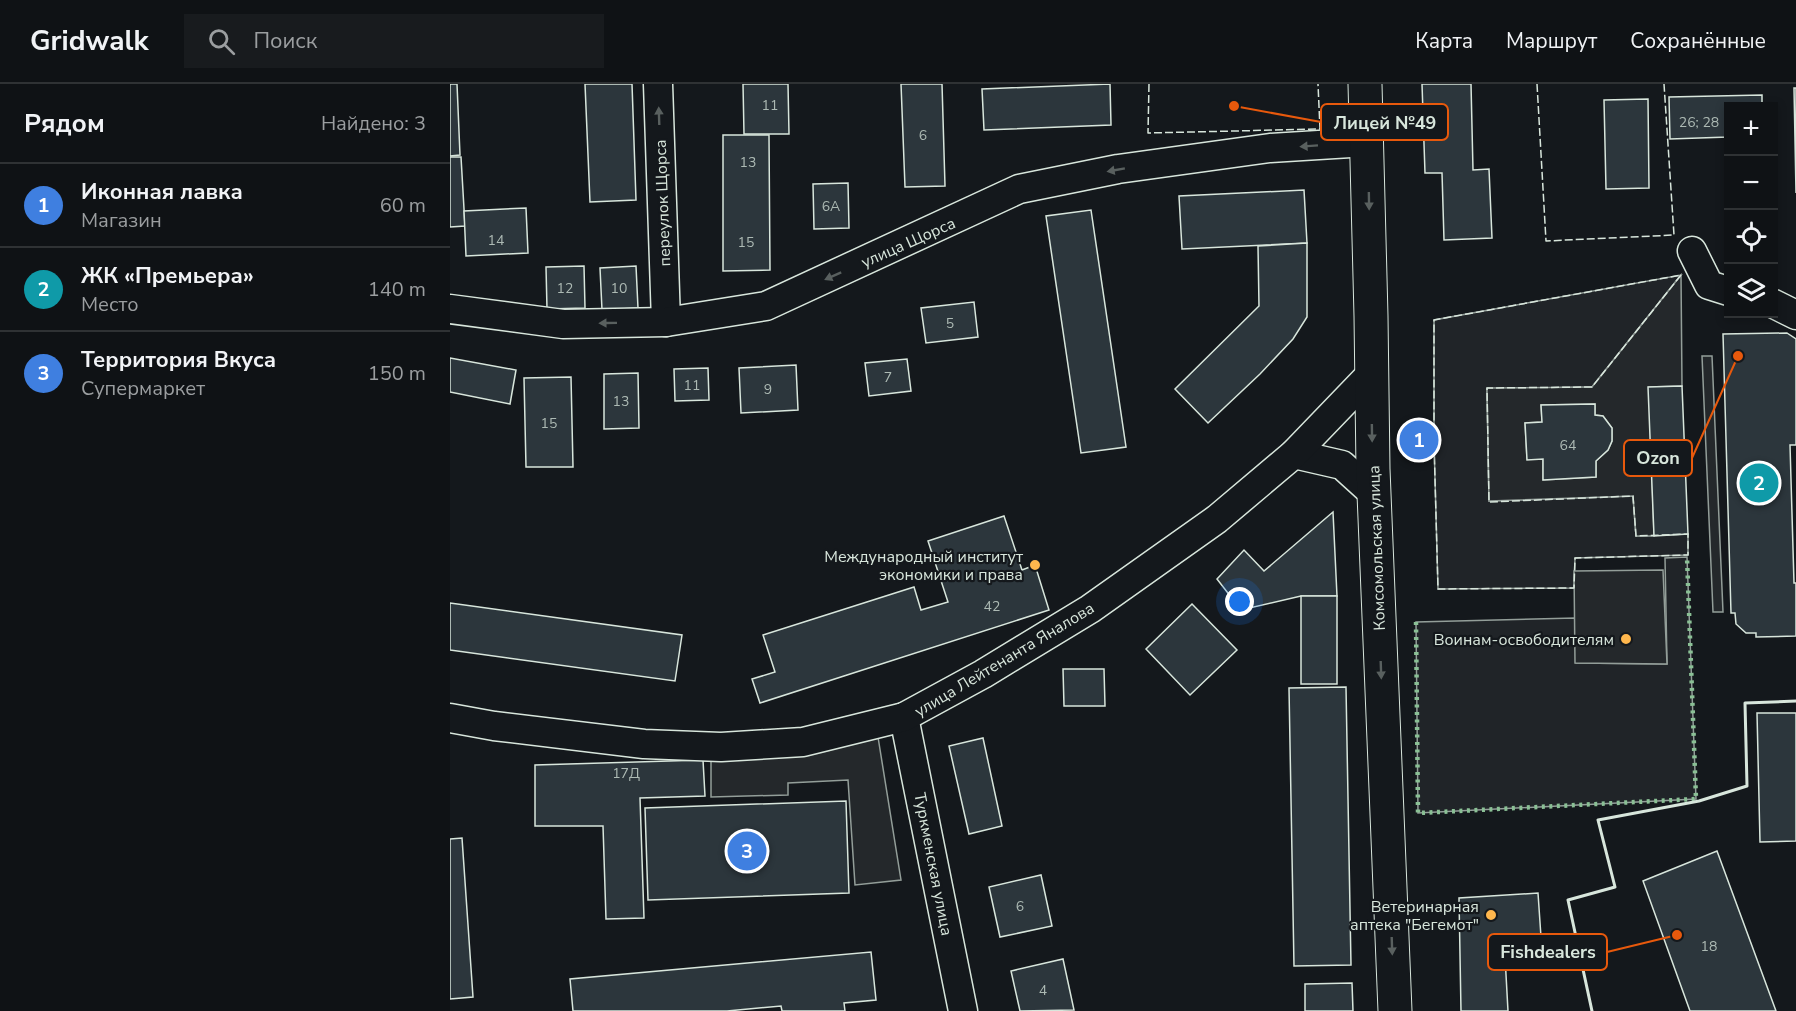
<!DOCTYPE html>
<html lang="ru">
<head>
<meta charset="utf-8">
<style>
	:root { --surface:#0f1215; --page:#181b1e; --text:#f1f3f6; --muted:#9b9ea0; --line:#2f3234; --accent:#d93025 }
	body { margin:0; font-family:"Nunito Sans",sans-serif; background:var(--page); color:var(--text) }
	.controls { position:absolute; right:18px; top:18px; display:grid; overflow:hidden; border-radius:0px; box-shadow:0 3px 9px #0003 }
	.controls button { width:54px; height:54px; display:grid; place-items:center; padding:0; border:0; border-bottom:2px solid var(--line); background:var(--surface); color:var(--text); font:30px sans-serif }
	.you { position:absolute; left:790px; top:518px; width:21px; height:21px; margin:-15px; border:4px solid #fff; border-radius:50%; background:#1a73e8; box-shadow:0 0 0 9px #1a73e833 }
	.badge { display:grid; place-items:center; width:39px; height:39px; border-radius:50%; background:var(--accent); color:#fff; font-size:20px; font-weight:700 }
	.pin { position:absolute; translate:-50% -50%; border:3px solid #fff; box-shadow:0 2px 6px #0006 }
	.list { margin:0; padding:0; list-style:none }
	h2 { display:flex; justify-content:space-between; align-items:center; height:78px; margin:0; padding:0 24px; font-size:26px }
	h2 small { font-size:20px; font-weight:400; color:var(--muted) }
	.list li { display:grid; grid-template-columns:39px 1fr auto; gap:18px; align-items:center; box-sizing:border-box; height:84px; padding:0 24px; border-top:2px solid var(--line) }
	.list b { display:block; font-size:22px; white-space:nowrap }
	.list p { margin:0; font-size:20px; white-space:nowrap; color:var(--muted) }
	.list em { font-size:20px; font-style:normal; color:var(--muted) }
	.icon { flex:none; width:33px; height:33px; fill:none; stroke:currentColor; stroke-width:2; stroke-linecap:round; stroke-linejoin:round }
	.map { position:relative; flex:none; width:1346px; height:927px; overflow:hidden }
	header { display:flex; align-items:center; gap:36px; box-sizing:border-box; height:84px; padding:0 30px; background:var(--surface); border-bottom:2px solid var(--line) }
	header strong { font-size:28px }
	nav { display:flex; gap:33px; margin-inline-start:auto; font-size:21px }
	.search { width:420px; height:54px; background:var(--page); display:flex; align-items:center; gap:15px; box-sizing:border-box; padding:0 21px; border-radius:0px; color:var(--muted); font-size:22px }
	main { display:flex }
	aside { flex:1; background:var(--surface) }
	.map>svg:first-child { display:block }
	.green { fill:#202428; stroke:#939e99; stroke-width:1.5 }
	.parking { fill:#24282b; stroke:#939e99; stroke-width:1.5; fill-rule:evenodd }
	.building { fill:#2c363c; stroke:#d8e6dc; stroke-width:1.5 }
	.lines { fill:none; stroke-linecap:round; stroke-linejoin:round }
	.minor-casing { stroke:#d8e6dc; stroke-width:31 }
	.major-casing { stroke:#d8e6dc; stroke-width:35 }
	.minor { stroke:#14181c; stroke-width:28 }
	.major { stroke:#14181c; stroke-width:33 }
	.hedge { stroke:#8ac095; stroke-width:4.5; stroke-dasharray:3 4.5; stroke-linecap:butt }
	.fence { stroke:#d8e6dc; stroke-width:1.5; stroke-dasharray:8 3; stroke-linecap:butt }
	.wall { stroke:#d8e6dc; stroke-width:3 }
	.oneway { fill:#59605f }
	.poi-dot { fill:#ffb74d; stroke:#14181c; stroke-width:2 }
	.labels { text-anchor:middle; stroke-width:4.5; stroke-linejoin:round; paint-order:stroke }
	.number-label { font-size:14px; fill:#adbab4 }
	.street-label { font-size:16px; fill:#d8e6dc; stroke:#14181c }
	.poi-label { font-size:16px; fill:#d8e6dc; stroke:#14181c; text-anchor:end }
	.leader { fill:none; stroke:#e8590c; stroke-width:2 }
	.callout-dot { fill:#e8590c; stroke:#14181c; stroke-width:2 }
	.callout { fill:#14181c; stroke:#e8590c; stroke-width:2 }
	.callout-label { font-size:18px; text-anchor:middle; font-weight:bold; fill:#d8e6dc }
</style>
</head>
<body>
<header>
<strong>Gridwalk</strong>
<div class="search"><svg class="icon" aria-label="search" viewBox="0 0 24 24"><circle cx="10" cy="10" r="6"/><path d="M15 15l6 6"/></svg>Поиск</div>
<nav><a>Карта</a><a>Маршрут</a><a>Сохранённые</a></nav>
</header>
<main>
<aside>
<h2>Рядом<small>Найдено: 3</small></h2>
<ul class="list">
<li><span class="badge" style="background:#3f7fe0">1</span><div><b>Иконная лавка</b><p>Магазин</p></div><em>60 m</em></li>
<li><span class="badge" style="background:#0f9aa8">2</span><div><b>ЖК «Премьера»</b><p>Место</p></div><em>140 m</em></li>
<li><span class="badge" style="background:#3f7fe0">3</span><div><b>Территория Вкуса</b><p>Супермаркет</p></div><em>150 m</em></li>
</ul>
</aside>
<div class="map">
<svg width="1346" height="927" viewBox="0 0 1346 927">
	<rect width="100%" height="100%" fill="#14181c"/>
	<g class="green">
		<polygon points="1231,191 1142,303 1037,305 1039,417 1183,412 1186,452 1238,450 1238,471 1125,474 1124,504 988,505 984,358 984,236"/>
		<polygon points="1237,473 1246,715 968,729 966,538 1125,534 1126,579 1217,580 1215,474"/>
	</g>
	<g class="parking">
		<path d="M1231,191l1,111 -33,1 5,149h-18l-3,-40 -144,5 -2,-113 105,-1zM1145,320v11l8,1 9,12v13l-4,9 -12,11v16l-53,3v-21h-16l-2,-36 17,-1 -1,-17z"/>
		<polygon points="1252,272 1262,272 1273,528 1263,528"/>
		<polygon points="1213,486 1217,580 1125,579 1124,487"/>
		<polygon points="428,653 451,796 405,801 398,696 338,699 338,711 261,713 261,677"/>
	</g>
	<g class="building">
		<polygon points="0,0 7,0 10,71 0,72"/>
		<polygon points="135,0 182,0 186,116 140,118"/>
		<polygon points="293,0 338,0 339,50 294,50"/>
		<polygon points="451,0 492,0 495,102 455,103"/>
		<polygon points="660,0 661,41 534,46 532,5"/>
		<polygon points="972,0 1021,0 1023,86 1039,85 1042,154 994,156 992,89 975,89"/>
		<polygon points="1344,4 1346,4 1346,109"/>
		<polygon points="1312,11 1312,22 1278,22 1278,53 1220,55 1219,13"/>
		<polygon points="1198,15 1199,104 1156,105 1154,16"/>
		<polygon points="273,51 319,51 320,186 273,187"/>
		<polygon points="0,73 11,73 15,142 0,143"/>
		<polygon points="398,99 399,144 364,145 363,100"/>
		<polygon points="854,106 857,159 732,165 729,112"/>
		<polygon points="76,124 78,169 16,172 14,127"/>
		<polygon points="641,126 676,363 631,369 596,132"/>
		<polygon points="857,159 857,233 843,255 810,290 758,339 725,305 809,222 808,162"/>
		<polygon points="134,182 135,224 97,225 96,183"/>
		<polygon points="186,182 188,224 152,226 150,184"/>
		<polygon points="524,218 528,253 476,259 471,224"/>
		<polygon points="1337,249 1346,255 1346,361 1340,361 1344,499 1346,499 1346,552 1306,553 1306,549 1296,549 1286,540 1285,529 1281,529 1273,250"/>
		<polygon points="0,274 66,286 60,320 0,308"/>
		<polygon points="457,275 461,307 419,312 415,279"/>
		<polygon points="346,281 348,326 291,329 289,284"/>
		<polygon points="258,284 259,316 225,317 224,285"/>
		<polygon points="188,289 189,344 154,345 154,290"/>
		<polygon points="121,293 123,383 76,383 74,294"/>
		<polygon points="1232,302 1238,450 1204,452 1198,303"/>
		<polygon points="1145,320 1145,331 1153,332 1162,344 1162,357 1158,366 1146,377 1146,393 1093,396 1093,375 1077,376 1075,339 1092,338 1091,321"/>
		<polygon points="883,428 887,512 851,512 791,526 767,495 794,466 814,487"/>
		<polygon points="554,432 572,486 585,481 599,526 310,619 302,595 325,588 313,551 464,503 471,526 498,518 478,457"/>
		<rect x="851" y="512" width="36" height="88"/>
		<polygon points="0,519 232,551 225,597 0,566"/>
		<polygon points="742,520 787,566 740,611 696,565"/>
		<polygon points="613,585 654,585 655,622 614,622"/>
		<polygon points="896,603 901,881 844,882 839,604"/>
		<polygon points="1307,629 1346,629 1346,757 1310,758"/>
		<polygon points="533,654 552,742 519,750 499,662"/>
		<polygon points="253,676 255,712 190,714 194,834 156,835 153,742 85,742 85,681"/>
		<polygon points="396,717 399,809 198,816 195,724"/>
		<polygon points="12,754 23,913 0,915 0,755"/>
		<polygon points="1267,767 1326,927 1240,927 1193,797"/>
		<polygon points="591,791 602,842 550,853 539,803"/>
		<polygon points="1088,809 1091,853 1054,854 1058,927 1011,927 1009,814"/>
		<polygon points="421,868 426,916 394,919 395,927 332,927 331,922 277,927 123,927 120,895"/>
		<polygon points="613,875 624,926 570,927 561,887"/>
		<polygon points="902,899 903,927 855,927 855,900"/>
	</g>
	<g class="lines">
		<g class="minor-casing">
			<g id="minor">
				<polyline points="208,0 216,238"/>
				<polyline points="1242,167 1259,201 1278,207"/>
				<polyline points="1324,220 1346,231"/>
				<polyline points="0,225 113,240 216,238 316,222 569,105 668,85 820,64 917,58"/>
				<polyline points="844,370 892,381 924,410"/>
				<polyline points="454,633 513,927"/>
				<polyline points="0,634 44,642 194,660 271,663 353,658 454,633 533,590 640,525 767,435 844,370 921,290"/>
			</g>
		</g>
		<g class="major-casing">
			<polyline id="major" points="915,0 921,232 923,385 945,927"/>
		</g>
		<use href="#minor" class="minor"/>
		<use href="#major" class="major"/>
		<polyline class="hedge" points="966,538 968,729 1246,715 1237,473"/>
		<g class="fence">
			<polyline points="699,0 698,49 870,45 868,0"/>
			<polyline points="1087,0 1096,157 1224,151 1214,0"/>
			<polygon points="1231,191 1142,303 1037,304 1039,418 1183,412 1186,452 1238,450 1238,471 1125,474 1124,504 988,505 984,358 984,236"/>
		</g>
		<polyline class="wall" points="1142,927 1118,816 1165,803 1148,736 1249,717 1297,702 1295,619 1346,617"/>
	</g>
	<defs><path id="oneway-solid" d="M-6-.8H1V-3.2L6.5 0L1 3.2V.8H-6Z" transform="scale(1.5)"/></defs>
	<g class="oneway">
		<use href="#oneway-solid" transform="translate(209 32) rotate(-92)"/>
		<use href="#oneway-solid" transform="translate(859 62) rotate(176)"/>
		<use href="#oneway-solid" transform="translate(666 86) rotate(170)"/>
		<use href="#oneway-solid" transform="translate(919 117) rotate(89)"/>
		<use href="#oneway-solid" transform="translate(383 192) rotate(156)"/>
		<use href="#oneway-solid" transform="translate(158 239) rotate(179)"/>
		<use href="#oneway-solid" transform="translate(922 349) rotate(89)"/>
		<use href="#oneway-solid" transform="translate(931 586) rotate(88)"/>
		<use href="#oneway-solid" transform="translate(942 862) rotate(88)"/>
	</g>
	<g class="poi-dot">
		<circle cx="585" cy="481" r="6"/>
		<circle cx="1176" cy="555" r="6"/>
		<circle cx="1041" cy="831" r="6"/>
	</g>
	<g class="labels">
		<g class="number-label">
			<text x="320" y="26">11</text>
			<text x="1249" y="43">26; 28</text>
			<text x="473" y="56">6</text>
			<text x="298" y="83">13</text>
			<text x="381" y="127">6А</text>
			<text x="46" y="161">14</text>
			<text x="296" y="163">15</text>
			<text x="115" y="209">12</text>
			<text x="169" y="209">10</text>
			<text x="500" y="244">5</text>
			<text x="438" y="298">7</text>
			<text x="242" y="306">11</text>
			<text x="318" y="310">9</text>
			<text x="171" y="322">13</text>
			<text x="99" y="344">15</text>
			<text x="1118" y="366">64</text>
			<text x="542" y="527">42</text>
			<text x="176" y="694">17Д</text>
			<text x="570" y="827">6</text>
			<text x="1259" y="867">18</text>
			<text x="593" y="911">4</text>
		</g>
		<g class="street-label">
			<text transform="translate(212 119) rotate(-92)" y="6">переулок Щорса</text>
			<text transform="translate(458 158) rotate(-24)" y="6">улица Щорса</text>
			<text transform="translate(926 464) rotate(-92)" y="6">Комсомольская улица</text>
			<text transform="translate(554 575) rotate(-31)" y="6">улица Лейтенанта Яналова</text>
			<text transform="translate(484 780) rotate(79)" y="6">Туркменская улица</text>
		</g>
		<g class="poi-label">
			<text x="573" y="478">Международный институт<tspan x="573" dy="18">экономики и права</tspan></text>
			<text x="1164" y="561">Воинам-освободителям</text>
			<text x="1029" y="828">Ветеринарная<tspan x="1029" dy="18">аптека "Бегемот"</tspan></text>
		</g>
	</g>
	<path class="leader" d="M784 22L871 38M1288 272L1242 374M1227 851L1157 868"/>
	<g class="callout-dot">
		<circle cx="784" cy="22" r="6"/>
		<circle cx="1288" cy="272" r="6"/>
		<circle cx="1227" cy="851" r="6"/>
	</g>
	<g class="callout">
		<rect x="871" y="20" width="127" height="36" rx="6"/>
		<rect x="1174" y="356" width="68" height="36" rx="6"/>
		<rect x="1038" y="850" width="119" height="36" rx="6"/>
	</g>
	<g class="callout-label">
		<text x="935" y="45">Лицей №49</text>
		<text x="1208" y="380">Ozon</text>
		<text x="1098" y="874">Fishdealers</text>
	</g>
</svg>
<div class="controls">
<button>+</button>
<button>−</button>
<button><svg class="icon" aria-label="locate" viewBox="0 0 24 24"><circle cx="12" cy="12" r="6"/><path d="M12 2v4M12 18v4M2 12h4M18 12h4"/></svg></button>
<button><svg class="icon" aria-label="layers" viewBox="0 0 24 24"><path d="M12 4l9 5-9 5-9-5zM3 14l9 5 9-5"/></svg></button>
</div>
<div class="you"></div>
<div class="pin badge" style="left:969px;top:356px;background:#3f7fe0">1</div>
<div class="pin badge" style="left:1309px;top:399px;background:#0f9aa8">2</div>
<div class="pin badge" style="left:297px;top:767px;background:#3f7fe0">3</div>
</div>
</main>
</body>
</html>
